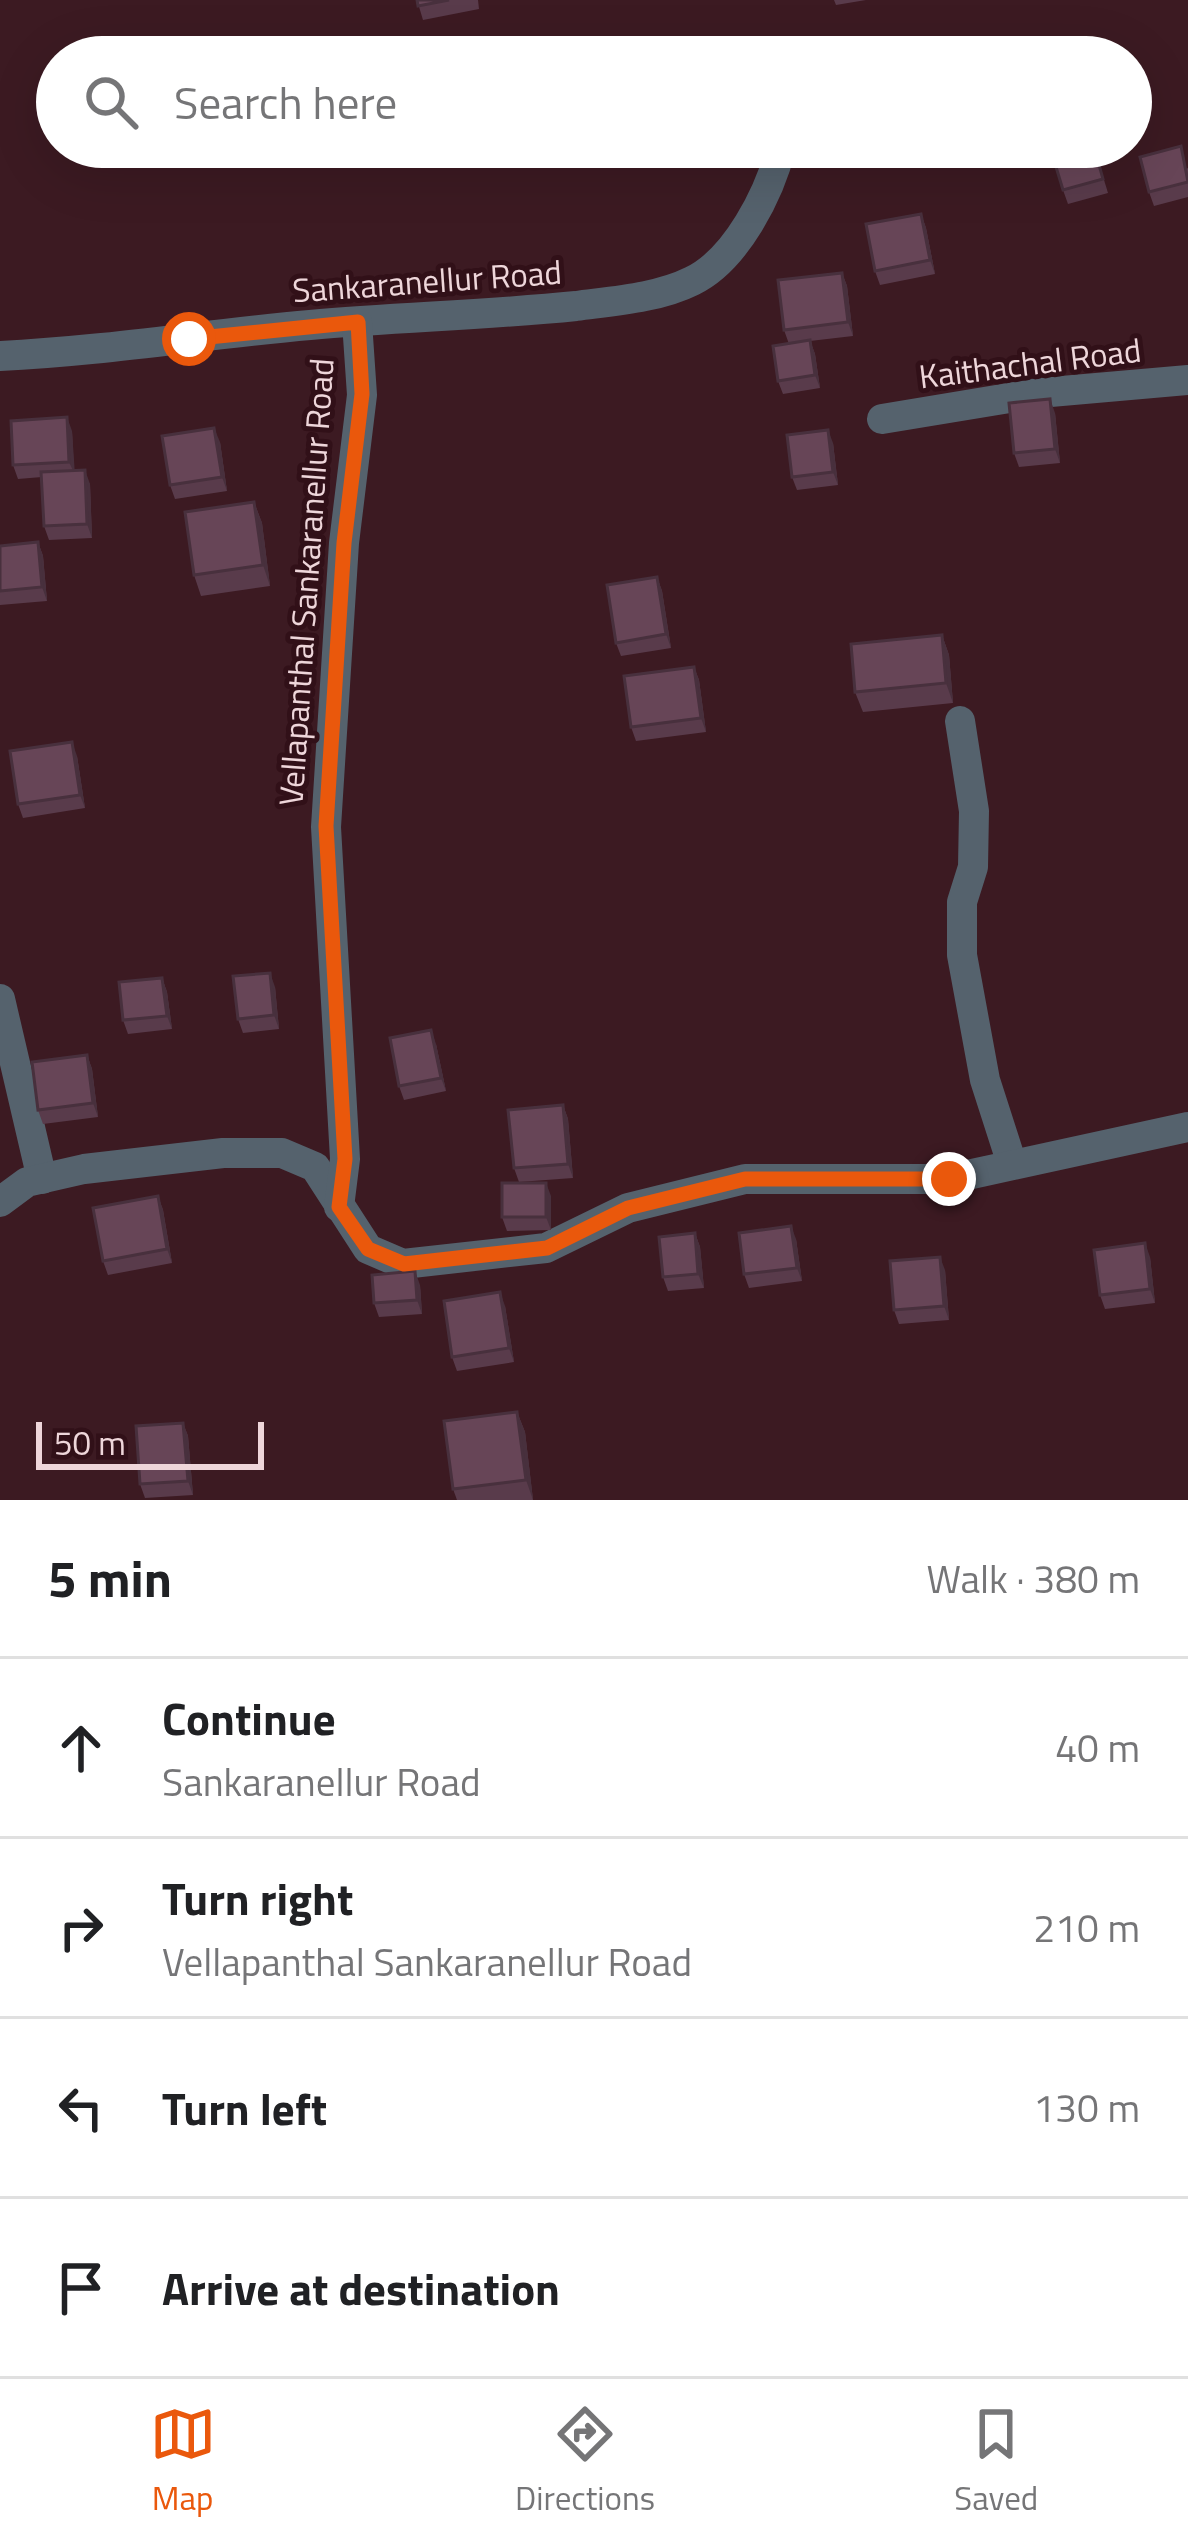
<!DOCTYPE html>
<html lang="en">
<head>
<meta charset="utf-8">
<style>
	:root { --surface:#fff; --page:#f2f2f2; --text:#202124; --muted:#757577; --line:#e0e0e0; --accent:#ea580c }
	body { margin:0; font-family:"Titillium Web",sans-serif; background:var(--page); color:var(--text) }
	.scale { position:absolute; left:36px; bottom:30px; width:228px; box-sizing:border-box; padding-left:12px; border:6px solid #eed6da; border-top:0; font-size:33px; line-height:42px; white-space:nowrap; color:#eed6da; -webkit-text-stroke:9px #311018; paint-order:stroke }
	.stop { position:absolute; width:36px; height:36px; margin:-27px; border:9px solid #ea580c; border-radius:50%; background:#fff }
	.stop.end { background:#ea580c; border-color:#fff; box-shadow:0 3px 12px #0008 }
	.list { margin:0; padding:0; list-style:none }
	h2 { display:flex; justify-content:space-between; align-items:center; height:156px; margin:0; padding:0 48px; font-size:51px }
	h2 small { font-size:39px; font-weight:400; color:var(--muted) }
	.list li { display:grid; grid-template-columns:78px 1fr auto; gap:36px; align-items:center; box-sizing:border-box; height:180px; padding:0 48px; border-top:3px solid var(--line) }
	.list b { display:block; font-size:45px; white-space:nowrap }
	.list p { margin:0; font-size:39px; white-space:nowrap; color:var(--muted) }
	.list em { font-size:39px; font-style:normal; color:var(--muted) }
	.icon { flex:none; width:66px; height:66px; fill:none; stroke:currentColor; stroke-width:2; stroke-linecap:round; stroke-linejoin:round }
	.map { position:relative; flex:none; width:1188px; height:1500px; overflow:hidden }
	.search { position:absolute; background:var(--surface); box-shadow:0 12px 48px #0002; left:36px; right:36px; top:36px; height:132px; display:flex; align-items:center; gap:30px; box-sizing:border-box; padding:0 42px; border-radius:66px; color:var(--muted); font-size:45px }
	.sheet { height:876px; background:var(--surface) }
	nav { display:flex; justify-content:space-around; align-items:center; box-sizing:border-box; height:168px; border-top:3px solid var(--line); background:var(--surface); font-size:33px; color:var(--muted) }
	nav a { display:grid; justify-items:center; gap:6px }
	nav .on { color:var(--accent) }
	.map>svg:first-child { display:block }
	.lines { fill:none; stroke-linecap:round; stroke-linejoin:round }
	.minor { stroke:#55626d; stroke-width:30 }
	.wall { fill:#593b4b }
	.shaded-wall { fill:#48303d }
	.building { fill:#674557; stroke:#48303d; stroke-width:3 }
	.route { stroke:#ea580c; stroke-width:15 }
	.labels { text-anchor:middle; stroke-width:10; stroke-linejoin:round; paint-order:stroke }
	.street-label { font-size:33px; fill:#eed6da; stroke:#311018 }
</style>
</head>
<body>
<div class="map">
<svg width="1188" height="1500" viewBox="0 0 1188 1500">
	<rect width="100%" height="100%" fill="#3c1a22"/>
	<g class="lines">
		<g class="minor">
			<path d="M0,356c104,-5 207,-22 310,-31 89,-8 178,-10 266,-19 37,-5 82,-8 116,-25 44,-21 78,-88 89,-134"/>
			<polyline points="882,419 1039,393 1188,380"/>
			<polyline points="960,721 974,811 973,867 962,902 962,955 985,1080 1012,1164"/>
			<polyline points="0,999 42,1179"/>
			<polyline points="0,1202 27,1182 84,1169 223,1153 282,1153 315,1167 368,1249 403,1264 546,1248 628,1208 745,1179 949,1179 1188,1127"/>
			<polyline points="339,1207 345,1159 326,827 344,543 362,395 357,322"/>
		</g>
	</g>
	<g class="wall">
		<polygon points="417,0 478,0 479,9 423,20"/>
		<polygon points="834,0 866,0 836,5"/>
		<polygon points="1094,147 1108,193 1068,204 1063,190"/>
		<polygon points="1188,168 1188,197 1154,206 1149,192"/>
		<polygon points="921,214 926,228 935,274 880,285 875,271"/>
		<polygon points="842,273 847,286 853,336 810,341 815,354 820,388 783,394 778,381 789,344 784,330"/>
		<polygon points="1055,413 1060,463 1019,467 1014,453"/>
		<polygon points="72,431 74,471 90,484 92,538 49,540 44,526 42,477 18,479 13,465"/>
		<polygon points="220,442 227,491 175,499 170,485"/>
		<polygon points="833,443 838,485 797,490 792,477"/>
		<polygon points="254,502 262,523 270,586 201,596 194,575"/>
		<polygon points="38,542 43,556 47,601 0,605 0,546"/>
		<polygon points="657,577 662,591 671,648 621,656 616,643"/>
		<polygon points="942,635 949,655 953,703 863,712 855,692"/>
		<polygon points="694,667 699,680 706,732 636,741 631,727"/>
		<polygon points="77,756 85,808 23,818 18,804"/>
		<polygon points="162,978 167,992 172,1029 128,1034 123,1020"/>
		<polygon points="275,987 279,1029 243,1033 238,1019"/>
		<polygon points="436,1044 446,1091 404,1100 399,1086"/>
		<polygon points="87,1055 92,1069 98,1117 43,1124 38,1110"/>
		<polygon points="563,1105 568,1119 573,1178 519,1182 514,1168"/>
		<polygon points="158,1196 163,1210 172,1263 108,1275 103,1261"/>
		<polygon points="551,1196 551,1230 507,1231 502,1217"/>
		<polygon points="695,1233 700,1247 704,1288 668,1291 663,1277"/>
		<polygon points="796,1239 802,1281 749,1288 744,1274"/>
		<polygon points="1150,1257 1155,1303 1105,1309 1100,1295"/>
		<polygon points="945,1270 949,1320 899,1324 894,1310"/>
		<polygon points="420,1285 422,1314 379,1317 374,1303"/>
		<polygon points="505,1306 514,1362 457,1371 452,1357"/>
		<polygon points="517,1412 525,1432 533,1500 457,1500 453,1489"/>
		<polygon points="183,1423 188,1436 193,1495 145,1498 140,1484"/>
	</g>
	<g class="shaded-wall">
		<polygon points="921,214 926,228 935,274 930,260"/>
		<polygon points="842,273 847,286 853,336 848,322"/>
		<polygon points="810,340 815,354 820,388 815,375"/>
		<polygon points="1050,399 1055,413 1060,463 1055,449"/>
		<polygon points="67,417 72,431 75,475 69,462"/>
		<polygon points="214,428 220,442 227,491 222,477"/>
		<polygon points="828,430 833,443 838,485 833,472"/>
		<polygon points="85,470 90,484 92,538 87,524"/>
		<polygon points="254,502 262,523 270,586 263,565"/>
		<polygon points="38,542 43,556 47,601 42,587"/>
		<polygon points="657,577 662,591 671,648 666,634"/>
		<polygon points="942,635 949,655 953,703 946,683"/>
		<polygon points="694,667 699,680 706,732 701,718"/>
		<polygon points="72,742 77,756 85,808 80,795"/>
		<polygon points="270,973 275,987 279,1029 274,1015"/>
		<polygon points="162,978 167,992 172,1029 167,1016"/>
		<polygon points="431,1030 436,1044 446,1091 441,1078"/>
		<polygon points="87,1055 92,1069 98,1117 93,1103"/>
		<polygon points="563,1105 568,1119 573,1178 568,1164"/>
		<polygon points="546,1183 551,1196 551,1230 546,1217"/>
		<polygon points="158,1196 163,1210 172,1263 167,1249"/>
		<polygon points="791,1226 796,1239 802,1281 797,1268"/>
		<polygon points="695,1233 700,1247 704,1288 698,1274"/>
		<polygon points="1145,1243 1150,1257 1155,1303 1150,1289"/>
		<polygon points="940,1257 945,1270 949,1320 944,1306"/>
		<polygon points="415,1271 420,1285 422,1314 417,1300"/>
		<polygon points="500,1292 505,1306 514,1362 509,1348"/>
		<polygon points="517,1412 525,1432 533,1500 526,1480"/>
		<polygon points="183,1423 188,1436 193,1495 188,1481"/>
	</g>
	<g class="building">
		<polygon points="417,0 449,0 418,6"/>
		<polygon points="1181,146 1188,182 1149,192 1140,157"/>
		<polygon points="1088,147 1094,147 1103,179 1063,190 1053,157"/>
		<polygon points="921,214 930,260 875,271 866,224"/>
		<polygon points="842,273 848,322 784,330 778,280"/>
		<polygon points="810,340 815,375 778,381 773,346"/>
		<polygon points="1050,399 1055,449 1014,453 1009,403"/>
		<polygon points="67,417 69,462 13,465 11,421"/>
		<polygon points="214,428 222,477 170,485 162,436"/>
		<polygon points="828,430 833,472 792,477 787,435"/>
		<polygon points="85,470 87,524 44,526 41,472"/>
		<polygon points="254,502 263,565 194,575 185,512"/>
		<polygon points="38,542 42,587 0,591 0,546"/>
		<polygon points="657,577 666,634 616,643 607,585"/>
		<polygon points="942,635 946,683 855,692 851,644"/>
		<polygon points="694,667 701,718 631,727 624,676"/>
		<polygon points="72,742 80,795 18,804 10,751"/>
		<polygon points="270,973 274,1015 238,1019 233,976"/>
		<polygon points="162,978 167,1016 123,1020 119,982"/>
		<polygon points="431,1030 441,1078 399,1086 390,1038"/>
		<polygon points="87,1055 93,1103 38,1110 32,1062"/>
		<polygon points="563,1105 568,1164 514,1168 508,1110"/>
		<rect x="502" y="1183" width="44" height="34"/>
		<polygon points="158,1196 167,1249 103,1261 93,1208"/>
		<polygon points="791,1226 797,1268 744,1274 739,1233"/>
		<polygon points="695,1233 698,1274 663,1277 659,1237"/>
		<polygon points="1145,1243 1150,1289 1100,1295 1094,1250"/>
		<polygon points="940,1257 944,1306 894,1310 890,1261"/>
		<polygon points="415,1271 417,1300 374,1303 372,1275"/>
		<polygon points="500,1292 509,1348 452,1357 444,1301"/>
		<polygon points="517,1412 526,1480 453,1489 444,1421"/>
		<polygon points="183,1423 188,1481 140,1484 136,1426"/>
	</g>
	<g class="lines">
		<polyline class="route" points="189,339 358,322 362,394 344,543 326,826 345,1159 339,1207 368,1249 404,1264 547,1248 628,1208 745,1179 949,1179"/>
	</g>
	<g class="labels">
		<g class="street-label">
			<text transform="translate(427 281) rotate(-4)" y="12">Sankaranellur Road</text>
			<text transform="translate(1030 363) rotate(-7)" y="12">Kaithachal Road</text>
			<text transform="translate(306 582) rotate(-86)" y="12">Vellapanthal Sankaranellur Road</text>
		</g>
	</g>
</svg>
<div class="scale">50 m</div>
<div class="stop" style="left:189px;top:339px"></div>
<div class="stop end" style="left:949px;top:1179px"></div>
<div class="search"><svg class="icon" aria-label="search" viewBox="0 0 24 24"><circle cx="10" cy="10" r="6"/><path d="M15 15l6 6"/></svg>Search here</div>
</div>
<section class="sheet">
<h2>5 min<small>Walk · 380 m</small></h2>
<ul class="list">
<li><svg class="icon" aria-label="ahead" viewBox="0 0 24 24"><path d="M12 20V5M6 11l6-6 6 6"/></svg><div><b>Continue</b><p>Sankaranellur Road</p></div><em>40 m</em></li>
<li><svg class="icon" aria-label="right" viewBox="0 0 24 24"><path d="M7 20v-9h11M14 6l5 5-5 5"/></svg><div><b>Turn right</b><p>Vellapanthal Sankaranellur Road</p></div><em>210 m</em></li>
<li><svg class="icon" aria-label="left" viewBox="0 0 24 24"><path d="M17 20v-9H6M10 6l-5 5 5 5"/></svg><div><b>Turn left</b></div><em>130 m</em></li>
<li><svg class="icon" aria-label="arrive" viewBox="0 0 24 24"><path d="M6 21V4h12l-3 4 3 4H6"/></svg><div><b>Arrive at destination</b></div></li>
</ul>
</section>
<nav>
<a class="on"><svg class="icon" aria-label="map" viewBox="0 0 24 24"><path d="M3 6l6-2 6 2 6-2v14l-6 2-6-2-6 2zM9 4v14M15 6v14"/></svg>Map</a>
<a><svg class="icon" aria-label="directions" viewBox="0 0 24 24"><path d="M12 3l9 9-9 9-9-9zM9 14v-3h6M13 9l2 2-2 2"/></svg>Directions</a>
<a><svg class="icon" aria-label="saved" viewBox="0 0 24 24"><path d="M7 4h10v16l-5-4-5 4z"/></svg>Saved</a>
</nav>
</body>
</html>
